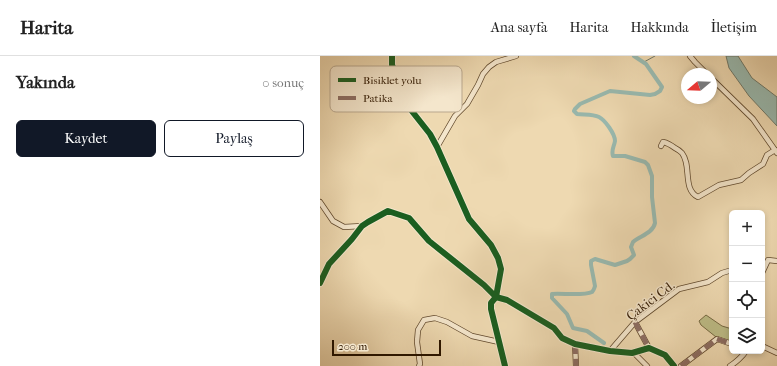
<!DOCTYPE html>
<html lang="tr">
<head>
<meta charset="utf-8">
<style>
	:root { --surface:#fff; --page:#f6f6f6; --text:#222; --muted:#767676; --line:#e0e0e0; --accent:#111827 }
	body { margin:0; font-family:"IM FELL French Canon",serif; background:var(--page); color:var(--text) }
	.controls { position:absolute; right:12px; bottom:12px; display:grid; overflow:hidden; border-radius:6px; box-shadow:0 2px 6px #0003 }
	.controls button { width:36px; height:36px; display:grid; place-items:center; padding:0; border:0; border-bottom:1px solid var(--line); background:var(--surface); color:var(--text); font:20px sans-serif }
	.compass { position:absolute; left:361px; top:12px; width:36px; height:36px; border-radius:50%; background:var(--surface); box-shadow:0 2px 6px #0003; rotate:251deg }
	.scale { position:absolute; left:12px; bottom:10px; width:109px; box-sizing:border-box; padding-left:4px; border:2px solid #301800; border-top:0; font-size:11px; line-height:14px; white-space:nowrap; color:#301800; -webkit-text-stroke:3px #f4e6cc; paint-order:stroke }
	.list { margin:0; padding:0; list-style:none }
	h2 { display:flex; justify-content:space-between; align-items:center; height:52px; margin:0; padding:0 16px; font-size:17px }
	h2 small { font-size:13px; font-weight:400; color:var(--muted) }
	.actions { display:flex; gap:8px; padding:12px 16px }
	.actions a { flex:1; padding:9px 0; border:1px solid var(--accent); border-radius:6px; text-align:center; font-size:14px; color:var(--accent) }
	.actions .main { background:var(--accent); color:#fff }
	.icon { flex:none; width:22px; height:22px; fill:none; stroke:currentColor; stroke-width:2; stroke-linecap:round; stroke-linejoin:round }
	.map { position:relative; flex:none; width:457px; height:310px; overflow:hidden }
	header { display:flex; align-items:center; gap:24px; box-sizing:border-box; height:56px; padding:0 20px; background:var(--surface); border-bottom:1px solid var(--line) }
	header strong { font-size:19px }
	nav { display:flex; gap:22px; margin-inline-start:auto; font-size:14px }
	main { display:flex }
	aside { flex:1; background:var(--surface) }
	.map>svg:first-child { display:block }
	.green { fill:#bebe88; stroke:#776b44 }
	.water { fill:#99bab0; stroke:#6f796a }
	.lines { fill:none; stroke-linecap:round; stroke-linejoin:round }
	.stream { stroke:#6f796a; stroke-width:1 }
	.canal { stroke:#99bab0; stroke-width:4 }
	.street-casing { stroke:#60482c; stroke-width:6 }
	.street { stroke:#f4e6cc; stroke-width:4.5 }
	.quiet { stroke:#8d6e63; stroke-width:5; stroke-dasharray:10 5; stroke-linecap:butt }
	.cycleway-casing { stroke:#f4e6cc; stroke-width:8 }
	.cycleway { stroke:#1b5e20; stroke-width:6 }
	.labels { text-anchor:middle; stroke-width:3; stroke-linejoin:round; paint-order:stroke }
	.street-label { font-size:13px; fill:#301800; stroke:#f4e6cc }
	.key { fill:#f4e6cc; stroke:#b9a88f; stroke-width:1 }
	.key-label { font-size:11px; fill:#301800 }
</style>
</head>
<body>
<header>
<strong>Harita</strong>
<nav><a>Ana sayfa</a><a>Harita</a><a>Hakkında</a><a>İletişim</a></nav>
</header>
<main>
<aside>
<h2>Yakında<small>0 sonuç</small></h2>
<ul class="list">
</ul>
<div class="actions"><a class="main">Kaydet</a><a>Paylaş</a></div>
</aside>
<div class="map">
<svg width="457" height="310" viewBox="0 0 457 310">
	<rect width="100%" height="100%" fill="#eed9b1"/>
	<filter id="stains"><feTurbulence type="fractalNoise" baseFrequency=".005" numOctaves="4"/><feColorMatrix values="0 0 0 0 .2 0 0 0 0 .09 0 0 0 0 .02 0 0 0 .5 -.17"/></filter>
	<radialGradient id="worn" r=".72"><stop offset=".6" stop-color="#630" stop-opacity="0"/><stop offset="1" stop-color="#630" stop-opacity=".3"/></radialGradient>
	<polygon class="green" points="386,259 402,270 412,273 412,287 396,281 381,269 379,265"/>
	<polygon class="water" points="406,0 418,0 432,22 457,41 457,70 429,40 409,12"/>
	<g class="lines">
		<polyline class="stream" points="324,6 335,0"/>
		<path class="canal" d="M284,287l-17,-12 -14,-3 -6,-14 -15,-16v-4c9,-1 32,2 40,-2 2,-2 2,-3 3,-6l-4,-21v-4l4,-2 20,6 12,-4 3,-2 4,-4 -3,-8 2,-5c7,-6 20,-9 22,-19l-3,-26v-21l-4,-11 -3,-3 -20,-6h-12c-2,-6 1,-9 2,-15 0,-7 -10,-21 -16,-24 -6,-3 -16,-2 -22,-3l-3,-3 1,-2 5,-5 30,-13 40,4 5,-1 5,-3 2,-4 -16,-23 -12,-8"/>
		<g class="street-casing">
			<g id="street">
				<polyline points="72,0 72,9 91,54 110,78 117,91 149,163 171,189 178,202 181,213 176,241 171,247 171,253 185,310"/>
				<polyline points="370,0 375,6 387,18"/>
				<polyline points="391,22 433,63 457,97"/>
				<path d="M341,90l2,-4c5,1 8,3 12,6 2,1 5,3 7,5 10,13 0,36 16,44l21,-12 22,-5 8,-7 14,-9 4,-9 8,-5"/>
				<polyline points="117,91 135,60 147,48 158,29 163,18 169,11 176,6 196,0"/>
				<polyline points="0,146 13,165 24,171 42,170"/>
				<polyline points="442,217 448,204 457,205"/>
				<polyline points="0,227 9,208 32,183 42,170 48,166 68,155 89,162 109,185 164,229 176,241 187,244 234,272 242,282 255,288 290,295 312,297 329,292 345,299 354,310"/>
				<polyline points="315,266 329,292"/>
				<polyline points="255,288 256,310"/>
				<polyline points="442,290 457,297"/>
				<polyline points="290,295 315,266 359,233 388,226 402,217 412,214"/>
				<polyline points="314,297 327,310"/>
				<polyline points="99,310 100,308 97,286 98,274 104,264 115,262 127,266 152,280 179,286"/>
				<polyline points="361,310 397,283 412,288"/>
				<path d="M410,310c5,-3 13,-10 16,-15"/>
			</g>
		</g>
		<use href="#street" class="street"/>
		<g class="quiet">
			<polyline points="315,266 329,292"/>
			<polyline points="255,288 256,310"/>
			<polyline points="361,310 397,283 412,288"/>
		</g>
		<g class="cycleway-casing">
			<g id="cycleway">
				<polyline points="72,0 72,9 91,54 110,78 117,91 149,163 171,189 178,202 181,213 176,241 171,247 171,253 185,310"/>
				<polyline points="0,227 9,208 32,183 42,170 48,166 68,155 89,162 109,185 164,229 176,241 187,244 234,272 242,282 255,288 290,295 312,297 329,292 345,299 354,310"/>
			</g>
		</g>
		<use href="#cycleway" class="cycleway"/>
	</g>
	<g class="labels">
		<g class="street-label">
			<text transform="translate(330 244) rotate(-37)" y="5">Çakici Cd.</text>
		</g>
	</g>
	<rect x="10" y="10" width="132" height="46" rx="6" class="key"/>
	<rect x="18" y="22" width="18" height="4" fill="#1b5e20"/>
	<rect x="18" y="40" width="18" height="4" fill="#8d6e63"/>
	<g class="key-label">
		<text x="43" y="28">Bisiklet yolu</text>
		<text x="43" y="46">Patika</text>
	</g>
	<rect width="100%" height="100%" filter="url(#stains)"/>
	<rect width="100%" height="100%" fill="url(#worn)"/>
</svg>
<div class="controls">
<button>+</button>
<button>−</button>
<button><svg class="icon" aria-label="locate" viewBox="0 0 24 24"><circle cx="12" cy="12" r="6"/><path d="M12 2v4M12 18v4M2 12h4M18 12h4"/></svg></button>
<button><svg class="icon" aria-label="layers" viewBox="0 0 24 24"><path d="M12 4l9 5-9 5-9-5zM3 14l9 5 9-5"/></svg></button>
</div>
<svg class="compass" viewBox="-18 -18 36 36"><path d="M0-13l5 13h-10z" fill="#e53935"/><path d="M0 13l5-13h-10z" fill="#767676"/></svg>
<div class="scale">200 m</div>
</div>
</main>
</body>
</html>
